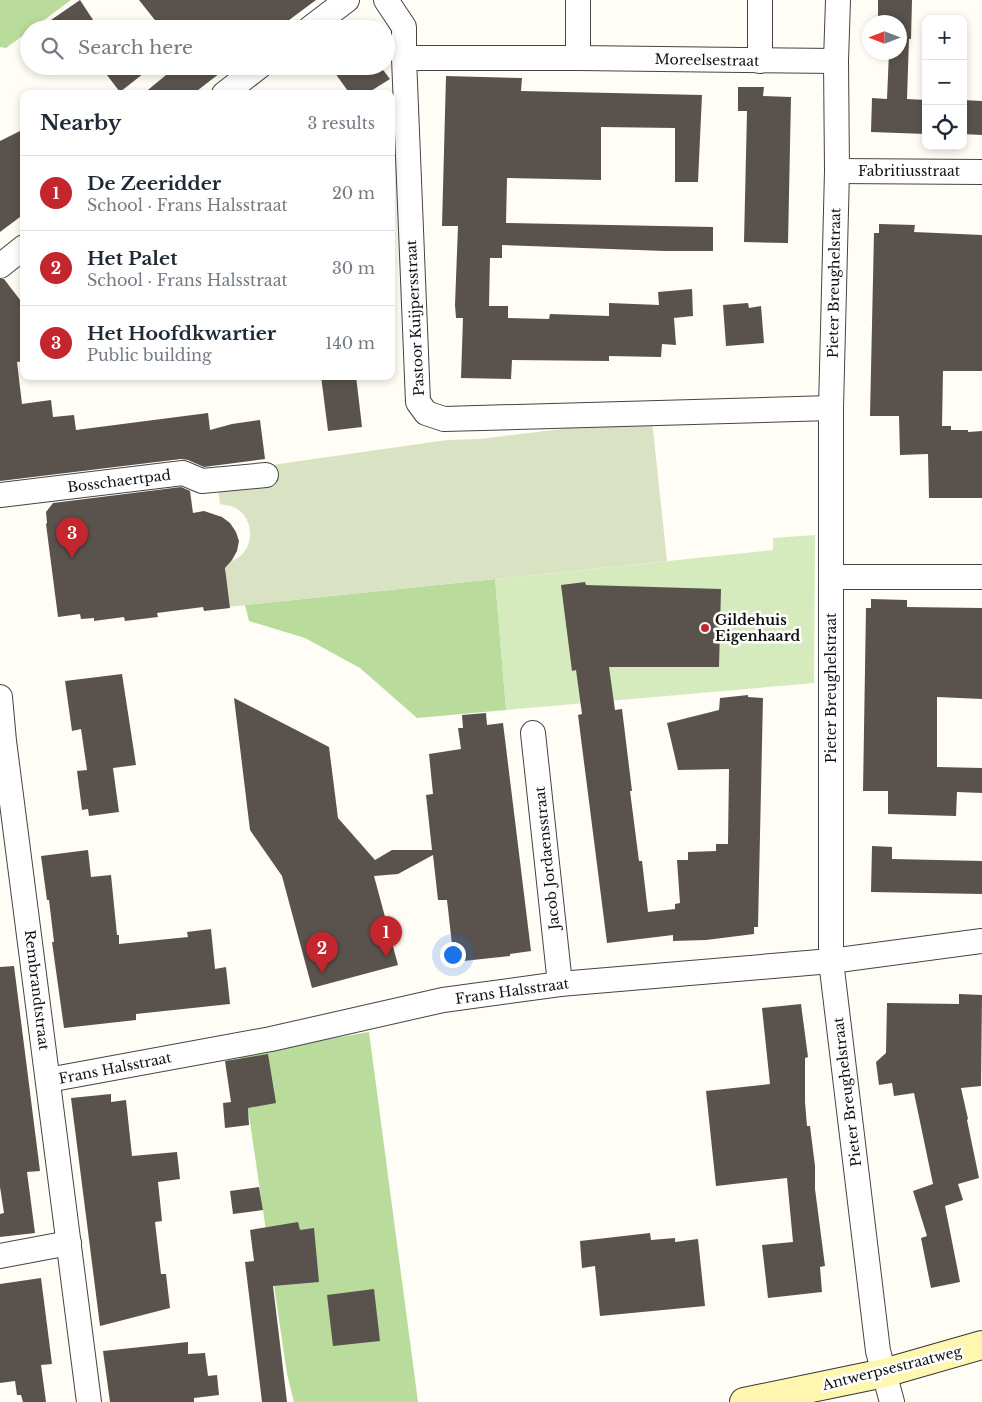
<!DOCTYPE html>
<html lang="en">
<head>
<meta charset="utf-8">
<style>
	:root { --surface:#fff; --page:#f2f2f3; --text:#1f2937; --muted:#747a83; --line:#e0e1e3; --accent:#c4262e }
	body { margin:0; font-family:"Libre Baskerville",serif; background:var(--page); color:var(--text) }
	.controls { position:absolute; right:15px; top:15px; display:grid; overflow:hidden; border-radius:10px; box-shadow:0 2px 8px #0003 }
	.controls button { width:45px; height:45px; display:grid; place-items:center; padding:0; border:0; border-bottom:1px solid var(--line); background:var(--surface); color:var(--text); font:25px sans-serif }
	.compass { position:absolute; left:862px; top:15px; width:45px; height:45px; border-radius:50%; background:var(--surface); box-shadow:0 2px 8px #0003; rotate:270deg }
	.you { position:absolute; left:452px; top:954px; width:18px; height:18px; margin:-12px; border:4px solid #fff; border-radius:50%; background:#1a73e8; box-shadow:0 0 0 8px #1a73e833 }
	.badge { display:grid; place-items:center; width:32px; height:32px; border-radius:50%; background:var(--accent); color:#fff; font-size:16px; font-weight:700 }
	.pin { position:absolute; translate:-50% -41px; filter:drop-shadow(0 1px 2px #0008) }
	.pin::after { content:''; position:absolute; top:26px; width:18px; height:15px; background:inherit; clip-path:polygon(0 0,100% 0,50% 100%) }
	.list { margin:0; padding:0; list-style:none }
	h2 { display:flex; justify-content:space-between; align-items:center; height:65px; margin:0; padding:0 20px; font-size:21px }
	h2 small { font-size:16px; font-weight:400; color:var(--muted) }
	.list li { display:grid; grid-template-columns:32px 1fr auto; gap:15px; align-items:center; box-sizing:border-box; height:75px; padding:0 20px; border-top:1px solid var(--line) }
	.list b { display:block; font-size:19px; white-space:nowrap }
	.list p { margin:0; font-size:16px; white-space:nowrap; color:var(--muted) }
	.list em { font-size:16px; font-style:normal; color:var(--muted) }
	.icon { flex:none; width:28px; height:28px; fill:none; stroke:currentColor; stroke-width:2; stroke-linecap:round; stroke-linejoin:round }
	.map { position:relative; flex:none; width:982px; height:1402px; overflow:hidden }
	.search { position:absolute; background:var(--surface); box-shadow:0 2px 8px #0003; left:20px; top:20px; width:375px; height:55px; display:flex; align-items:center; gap:12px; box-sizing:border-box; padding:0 18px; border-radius:28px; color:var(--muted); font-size:19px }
	.panel { position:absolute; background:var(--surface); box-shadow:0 2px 8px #0003; left:20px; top:90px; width:375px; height:290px; border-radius:10px }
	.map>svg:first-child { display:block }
	.green { fill:#d5ebbd }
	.forest { fill:#b9dc9c }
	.cemetery { fill:#d9e3c4 }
	.building { fill:#5a524d }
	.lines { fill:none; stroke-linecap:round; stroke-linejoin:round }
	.street-casing { stroke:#444; stroke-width:26 }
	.secondary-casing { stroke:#333; stroke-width:30 }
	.street { stroke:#fff; stroke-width:24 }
	.secondary { stroke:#fff6b0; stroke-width:28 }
	.poi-dot { fill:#c4262e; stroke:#fff; stroke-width:2 }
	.labels { text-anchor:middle; stroke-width:5; stroke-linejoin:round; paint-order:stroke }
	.street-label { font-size:14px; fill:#111; stroke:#fff }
	.poi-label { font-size:14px; font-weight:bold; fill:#111; stroke:#fff; text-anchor:start }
</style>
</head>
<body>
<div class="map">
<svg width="982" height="1402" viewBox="0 0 982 1402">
	<rect width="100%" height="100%" fill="#fffdf5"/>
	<polygon class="green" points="815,535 814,683 506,710 495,579 773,550 773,538"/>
	<g class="forest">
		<polygon points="0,0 71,0 32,29 29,29 29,31 6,48 0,47"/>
		<polygon points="495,579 506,710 417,718 360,668 305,638 249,621 245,605"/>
		<polygon points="369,1032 418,1402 294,1402 287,1374 240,1054"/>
	</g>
	<path class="cemetery" d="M652,420l15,141 -439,46 -3,-44c3,-1 8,-2 11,-4 21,-12 18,-45 -5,-53 -3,-1 -8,-1 -11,-2l-4,-31 231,-33 32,-1 99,-12z"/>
	<g class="building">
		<polygon points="80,0 99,29 38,29"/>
		<polygon points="139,0 316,0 277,29 162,29"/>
		<polygon points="878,0 912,0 911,39 909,39 907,99 926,100 926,134 871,132 872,98 887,99 889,52 900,52 900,22 878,22"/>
		<polygon points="100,66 153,66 120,92"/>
		<polygon points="177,66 229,66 193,94 143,94"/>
		<polygon points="330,66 380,66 390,79 366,94 350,94"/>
		<polygon points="446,76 522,78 521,91 702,95 698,182 675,182 675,128 601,127 601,180 507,178 506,223 713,227 713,251 665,251 502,245 502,258 490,258 489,306 508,306 508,318 549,319 550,314 609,316 609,303 659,305 658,292 692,289 693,316 674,318 676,345 662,344 661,357 609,356 609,361 512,360 511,379 461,378 463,318 456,318 455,305 458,226 442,226"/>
		<polygon points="738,87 764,87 763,96 791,97 788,243 744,242 747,111 738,111"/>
		<polygon points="963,100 982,101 982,135 963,134"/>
		<polygon points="24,129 24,214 0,232 0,141"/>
		<polygon points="879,224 915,225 914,232 982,235 982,371 943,371 942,426 951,426 951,430 968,430 968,432 982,431 982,498 929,498 928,454 900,455 899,416 870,416 874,233 879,233"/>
		<polygon points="0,279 4,279 24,305 24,361 17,362 22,404 51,400 53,417 74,415 76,430 208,413 210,430 232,424 260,420 265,459 204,467 188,460 181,459 0,481"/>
		<polygon points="748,303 749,308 761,306 764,343 726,346 723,305"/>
		<polygon points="321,376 356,376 362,427 328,431"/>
		<polygon points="181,487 190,491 193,513 204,511 222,517 230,523 236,532 239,541 237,551 232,560 225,568 230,608 204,611 203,607 157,613 158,617 125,621 124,617 94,621 94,618 81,619 80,614 58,617 46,524 47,523 46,512 53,503"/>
		<polygon points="585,582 586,585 721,589 719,667 609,667 615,710 622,709 632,791 630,791 639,861 642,861 648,912 675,909 675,904 680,903 677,860 688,860 688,852 716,851 716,844 728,844 729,769 678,770 667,723 719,710 720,698 748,695 748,697 763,698 758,927 754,927 754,934 706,940 673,941 673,935 607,943 578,715 582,714 576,670 572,671 561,585"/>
		<polygon points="871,599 907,600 907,607 982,608 982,699 937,697 937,767 982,768 982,793 957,792 956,816 888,814 888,791 863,791 866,608 871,608"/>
		<polygon points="122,674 136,765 113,768 119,812 89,816 88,809 82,810 77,771 87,770 81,729 72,731 65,681"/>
		<polygon points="234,698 329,747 338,818 375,860 392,850 432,850 426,795 433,794 429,754 461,749 458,728 463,728 462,715 486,713 487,725 503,723 531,951 510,954 510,956 454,962 447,900 438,900 433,855 398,874 374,876 398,965 312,988 282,876 250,830"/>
		<polygon points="872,846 892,847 892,859 982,861 982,894 871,892"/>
		<polygon points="88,850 91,877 111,875 117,935 119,935 119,944 188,937 187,932 211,929 215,969 226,967 230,1004 136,1014 136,1020 64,1028 52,942 54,942 49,900 47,900 41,856"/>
		<polygon points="14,966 40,1171 27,1172 35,1233 0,1237 0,1214 4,1213 0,1187 0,967"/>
		<polygon points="959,994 982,995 981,1086 961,1088 968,1119 967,1120 979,1178 958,1184 963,1200 945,1206 960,1282 931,1288 921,1238 927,1236 913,1191 933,1184 914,1093 894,1096 892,1083 879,1085 876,1062 886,1053 887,1003 959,1004"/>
		<polygon points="801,1004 808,1057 805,1058 805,1102 807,1126 810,1126 815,1166 815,1189 825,1266 820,1267 822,1292 768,1298 762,1245 793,1242 787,1178 716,1186 706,1091 770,1084 762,1008"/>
		<polygon points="268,1054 276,1103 248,1108 249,1125 225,1128 223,1103 231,1102 225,1061"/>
		<polygon points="111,1094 111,1102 126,1100 132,1156 177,1152 180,1179 158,1182 162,1221 155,1222 161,1274 166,1274 170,1308 100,1326 71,1098"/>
		<polygon points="259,1187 263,1210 233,1214 230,1191"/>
		<polygon points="298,1222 300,1230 314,1228 319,1282 273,1286 287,1402 262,1402 245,1262 254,1261 250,1230"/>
		<polygon points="650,1233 651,1240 675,1238 675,1242 698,1239 705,1306 600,1316 595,1266 582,1268 580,1241"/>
		<polygon points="41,1278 52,1364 41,1365 46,1402 23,1402 21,1395 17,1395 15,1381 0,1383 0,1284"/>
		<polygon points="374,1289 380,1341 333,1346 327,1295"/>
		<polygon points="188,1342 188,1354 205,1353 208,1376 217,1375 219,1395 194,1398 194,1402 110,1402 103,1351"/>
	</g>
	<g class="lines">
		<g class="street-casing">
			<g id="street">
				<polyline points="386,0 404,27 404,58 418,402 426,413 444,419 831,408"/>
				<polyline points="760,0 760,61"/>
				<polyline points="838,0 836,61 837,171 831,408 831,961 878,1351 892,1402"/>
				<polyline points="309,29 347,0"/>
				<polyline points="404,58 578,58 836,61"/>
				<polyline points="578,58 578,0"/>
				<polyline points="224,94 260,66"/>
				<polyline points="837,171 982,172"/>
				<polyline points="0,266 24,247"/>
				<polyline points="0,495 183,473 202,481 266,475"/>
				<polyline points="831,577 982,577"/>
				<polyline points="0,697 4,741 89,1402"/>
				<polyline points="533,733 560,984"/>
				<polyline points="48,1080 271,1039 443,1000 560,984 831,961 982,941"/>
				<polyline points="0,1256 69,1243"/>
			</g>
		</g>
		<g class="secondary-casing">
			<polyline id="secondary" points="744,1402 884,1373 982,1345"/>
		</g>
		<use href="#street" class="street"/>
		<use href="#secondary" class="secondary"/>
	</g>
	<circle class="poi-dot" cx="705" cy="628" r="5"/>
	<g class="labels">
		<g class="street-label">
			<text transform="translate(707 60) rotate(1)" y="5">Moreelsestraat</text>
			<text x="909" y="176">Fabritiusstraat</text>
			<text transform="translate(834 283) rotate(-89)" y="5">Pieter Breughelstraat</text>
			<text transform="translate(415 318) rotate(-93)" y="5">Pastoor Kuijpersstraat</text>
			<text transform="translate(119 481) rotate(-7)" y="5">Bosschaertpad</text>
			<text transform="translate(831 688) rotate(-90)" y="5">Pieter Breughelstraat</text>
			<text transform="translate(547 858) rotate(-96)" y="5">Jacob Jordaensstraat</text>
			<text transform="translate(37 990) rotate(83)" y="5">Rembrandtstraat</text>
			<text transform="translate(512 991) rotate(-8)" y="5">Frans Halsstraat</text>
			<text transform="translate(115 1068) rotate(-11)" y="5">Frans Halsstraat</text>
			<text transform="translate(847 1092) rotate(-97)" y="5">Pieter Breughelstraat</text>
			<text transform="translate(892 1368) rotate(-14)" y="5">Antwerpsestraatweg</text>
		</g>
		<g class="poi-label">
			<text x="715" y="625">Gildehuis<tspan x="715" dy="16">Eigenhaard</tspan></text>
		</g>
	</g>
</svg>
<div class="controls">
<button>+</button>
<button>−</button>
<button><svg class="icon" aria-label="locate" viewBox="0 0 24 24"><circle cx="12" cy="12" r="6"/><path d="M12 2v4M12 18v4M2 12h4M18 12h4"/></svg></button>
</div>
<svg class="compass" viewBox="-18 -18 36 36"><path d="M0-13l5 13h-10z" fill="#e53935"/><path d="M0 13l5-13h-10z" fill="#747a83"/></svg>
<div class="you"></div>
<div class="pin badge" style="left:386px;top:957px">1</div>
<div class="pin badge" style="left:322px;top:973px">2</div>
<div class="pin badge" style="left:72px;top:558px">3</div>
<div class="search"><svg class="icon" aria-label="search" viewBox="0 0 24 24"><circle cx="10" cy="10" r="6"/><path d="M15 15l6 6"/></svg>Search here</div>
<section class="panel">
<h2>Nearby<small>3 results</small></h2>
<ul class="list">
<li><span class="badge">1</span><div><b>De Zeeridder</b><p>School · Frans Halsstraat</p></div><em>20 m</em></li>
<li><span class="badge">2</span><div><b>Het Palet</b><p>School · Frans Halsstraat</p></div><em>30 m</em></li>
<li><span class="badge">3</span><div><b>Het Hoofdkwartier</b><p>Public building</p></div><em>140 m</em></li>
</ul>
</section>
</div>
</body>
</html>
